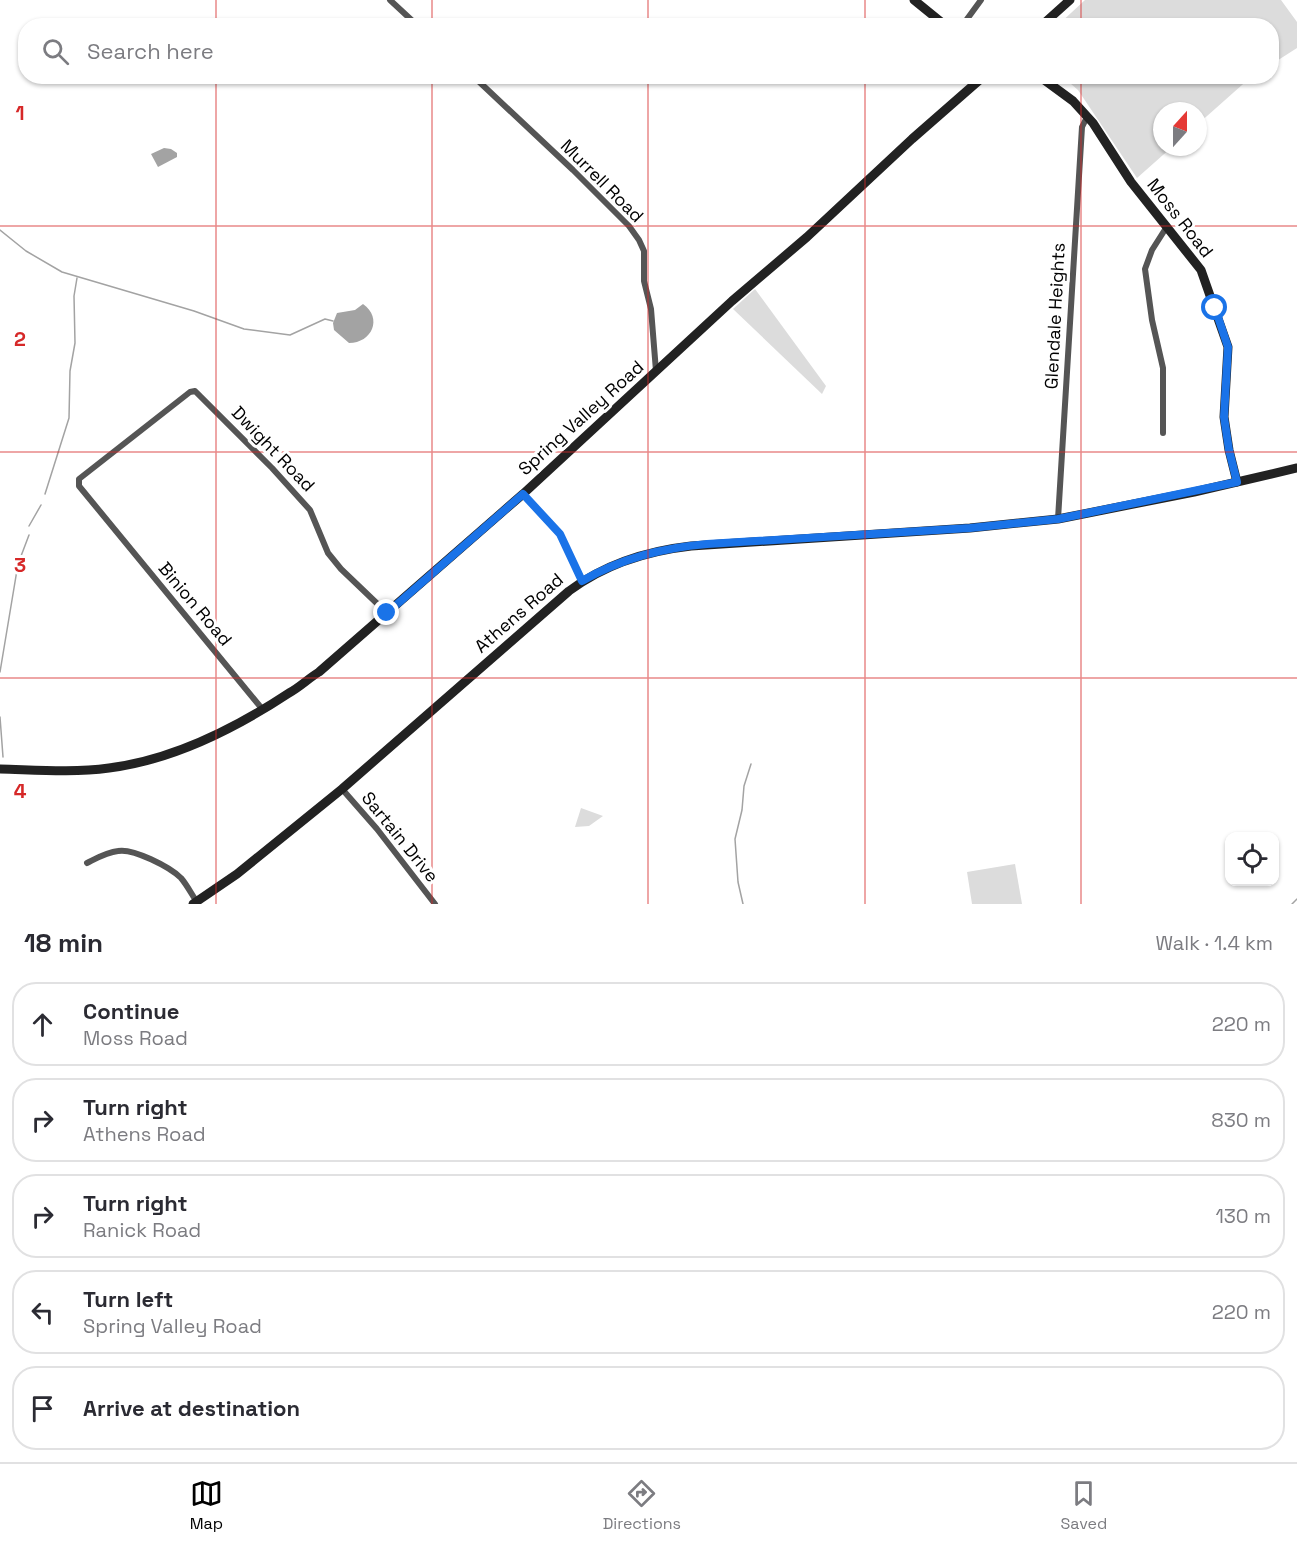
<!DOCTYPE html>
<html lang="en">
<head>
<meta charset="utf-8">
<style>
	:root { --surface:#fff; --page:#f2f2f3; --text:#2b2b33; --muted:#7c7c81; --line:#e1e1e2; --accent:#000 }
	body { margin:0; font-family:"Space Grotesk",sans-serif; background:var(--page); color:var(--text) }
	.controls { position:absolute; right:18px; bottom:18px; display:grid; overflow:hidden; border-radius:12px; box-shadow:0 2px 4px #0004 }
	.controls button { width:54px; height:54px; display:grid; place-items:center; padding:0; border:0; border-bottom:2px solid var(--line); background:var(--surface); color:var(--text); font:30px sans-serif }
	.compass { position:absolute; left:1153px; top:102px; width:54px; height:54px; border-radius:50%; background:var(--surface); box-shadow:0 2px 4px #0004; rotate:21deg }
	.stop { position:absolute; width:18px; height:18px; margin:-14px; border:4px solid #1a73e8; border-radius:50%; background:#fff }
	.stop.end { background:#1a73e8; border-color:#fff; box-shadow:0 2px 6px #0008 }
	.list { margin:0; padding:0; list-style:none }
	h2 { display:flex; justify-content:space-between; align-items:center; height:78px; margin:0; padding:0 24px; font-size:26px }
	h2 small { font-size:20px; font-weight:400; color:var(--muted) }
	.list li { display:grid; grid-template-columns:39px 1fr auto; gap:18px; align-items:center; box-sizing:border-box; height:84px; margin:0 12px 12px; padding:0 12px; border:2px solid var(--line); border-radius:24px }
	.list b { display:block; font-size:22px; white-space:nowrap }
	.list p { margin:0; font-size:20px; white-space:nowrap; color:var(--muted) }
	.list em { font-size:20px; font-style:normal; color:var(--muted) }
	.icon { flex:none; width:33px; height:33px; fill:none; stroke:currentColor; stroke-width:2; stroke-linecap:round; stroke-linejoin:round }
	.map { position:relative; flex:none; width:1297px; height:904px; overflow:hidden }
	.search { position:absolute; background:var(--surface); box-shadow:0 2px 4px #0004; left:18px; right:18px; top:18px; height:66px; display:flex; align-items:center; gap:15px; box-sizing:border-box; padding:0 21px; border-radius:24px; color:var(--muted); font-size:22px }
	.sheet { height:558px; background:var(--surface) }
	nav { display:flex; justify-content:space-around; align-items:center; box-sizing:border-box; height:84px; border-top:2px solid var(--line); background:var(--surface); font-size:16px; color:var(--muted) }
	nav a { display:grid; justify-items:center; gap:3px }
	nav .on { color:var(--accent) }
	.map>svg:first-child { display:block }
	.green { fill:#dcdcdc }
	.water { fill:#a3a3a3 }
	.lines { fill:none; stroke-linecap:round; stroke-linejoin:round }
	.stream { stroke:#a3a3a3; stroke-width:1.5 }
	.street { stroke:#555; stroke-width:6 }
	.secondary { stroke:#222; stroke-width:9 }
	.route { stroke:#1a73e8; stroke-width:8 }
	.grid { fill:none; stroke:#d62828; stroke-width:1.5; stroke-opacity:0.55 }
	.labels { text-anchor:middle; stroke-width:6; stroke-linejoin:round; paint-order:stroke }
	.street-label { font-size:18px; fill:#000; stroke:#fff }
	.grid-label { font-size:20px; text-anchor:middle; font-weight:bold; fill:#d62828; stroke:#fff; stroke-width:6; stroke-linejoin:round; paint-order:stroke }
</style>
</head>
<body>
<div class="map">
<svg width="1297" height="904" viewBox="0 0 1297 904">
	<rect width="100%" height="100%" fill="#fff"/>
	<g class="green">
		<polygon points="1085,0 1281,0 1297,22 1297,48 1272,64 1272,26 1058,25"/>
		<polygon points="1063,77 1251,77 1198,124 1198,111 1162,111 1162,147 1172,147 1137,178 1078,90"/>
		<polygon points="755,289 826,386 822,394 733,309"/>
		<polygon points="581,808 603,816 589,826 575,827"/>
		<polygon points="1015,864 1022,904 972,904 967,872"/>
	</g>
	<g class="water">
		<polygon points="164,148 171,149 177,153 177,157 158,167 151,154"/>
		<path d="M363,304c20,14 9,39 -14,39l-15,-13 -1,-7 4,-10 18,-3z"/>
	</g>
	<g class="lines">
		<g class="stream">
			<polyline points="0,230 26,251 62,272 194,311 244,329 290,335 325,319 333,321"/>
			<polyline points="45,494 69,418 70,371 75,343 74,296 77,278"/>
			<polyline points="29,526 41,505"/>
			<polyline points="0,672 18,564 29,535"/>
			<polyline points="0,717 3,757"/>
			<polyline points="743,904 738,882 735,839 742,810 744,786 751,764"/>
			<polyline points="1292,904 1297,899"/>
		</g>
		<g class="street">
			<polyline points="390,0 418,26"/>
			<polyline points="962,26 981,0"/>
			<polyline points="473,76 573,170 629,226 639,240 644,251 644,281 651,309 656,371"/>
			<polyline points="1163,433 1163,368 1152,320 1145,269 1152,250 1166,228"/>
			<polyline points="523,494 560,534 582,581"/>
			<polyline points="1058,519 1082,127 1087,117"/>
			<polyline points="263,710 79,486 79,479 190,392 195,391 272,468 310,510 328,553 341,569 387,613"/>
			<polyline points="342,789 377,829 435,904"/>
			<path d="M87,863c10,-5 20,-11 31,-12 15,-3 52,16 63,27 6,7 11,17 16,24"/>
		</g>
		<g class="secondary">
			<polyline points="914,0 946,26"/>
			<polyline points="1041,26 1070,0"/>
			<polyline points="1039,76 1073,101 1093,123 1131,182 1201,270 1228,347 1224,417 1229,450 1237,482"/>
			<path d="M0,769c37,1 73,4 109,-1 64,-8 127,-40 180,-75 11,-6 20,-15 30,-21l204,-178 209,-193 75,-64 105,-98 72,-63"/>
			<path d="M193,904l44,-30 105,-85 227,-198c36,-27 77,-40 122,-45l279,-18 88,-9 136,-27 103,-24"/>
		</g>
	</g>
	<g class="lines">
		<path class="route" d="M387,613l136,-119 37,40 22,47c40,-23 80,-33 125,-37l263,-16 88,-9 179,-37 -8,-32 -5,-33 4,-70 -13,-39"/>
	</g>
	<path class="grid" d="M216,0v26M432,0v26M648,0v26M865,0v26M1081,0v26M216,76v828M432,76v828M648,76v828M865,76v828M1081,76v828M0,226h1297M0,452h1297M0,678h1297"/>
	<g class="labels">
		<g class="street-label">
			<text transform="translate(602 181) rotate(45)" y="6">Murrell Road</text>
			<text transform="translate(1180 218) rotate(52)" y="6">Moss Road</text>
			<text transform="translate(1055 316) rotate(-87)" y="6">Glendale Heights</text>
			<text transform="translate(581 418) rotate(-42)" y="6">Spring Valley Road</text>
			<text transform="translate(273 449) rotate(46)" y="6">Dwight Road</text>
			<text transform="translate(195 604) rotate(50)" y="6">Binion Road</text>
			<text transform="translate(519 613) rotate(-41)" y="6">Athens Road</text>
			<text transform="translate(400 837) rotate(51)" y="6">Sartain Drive</text>
		</g>
	</g>
	<g class="grid-label">
		<text x="20" y="120">1</text>
		<text x="20" y="346">2</text>
		<text x="20" y="572">3</text>
		<text x="20" y="798">4</text>
	</g>
</svg>
<div class="controls">
<button><svg class="icon" aria-label="locate" viewBox="0 0 24 24"><circle cx="12" cy="12" r="6"/><path d="M12 2v4M12 18v4M2 12h4M18 12h4"/></svg></button>
</div>
<svg class="compass" viewBox="-18 -18 36 36"><path d="M0-13l5 13h-10z" fill="#e53935"/><path d="M0 13l5-13h-10z" fill="#7c7c81"/></svg>
<div class="stop" style="left:1215px;top:308px"></div>
<div class="stop end" style="left:387px;top:613px"></div>
<div class="search"><svg class="icon" aria-label="search" viewBox="0 0 24 24"><circle cx="10" cy="10" r="6"/><path d="M15 15l6 6"/></svg>Search here</div>
</div>
<section class="sheet">
<h2>18 min<small>Walk · 1.4 km</small></h2>
<ul class="list">
<li><svg class="icon" aria-label="ahead" viewBox="0 0 24 24"><path d="M12 20V5M6 11l6-6 6 6"/></svg><div><b>Continue</b><p>Moss Road</p></div><em>220 m</em></li>
<li><svg class="icon" aria-label="right" viewBox="0 0 24 24"><path d="M7 20v-9h11M14 6l5 5-5 5"/></svg><div><b>Turn right</b><p>Athens Road</p></div><em>830 m</em></li>
<li><svg class="icon" aria-label="right" viewBox="0 0 24 24"><path d="M7 20v-9h11M14 6l5 5-5 5"/></svg><div><b>Turn right</b><p>Ranick Road</p></div><em>130 m</em></li>
<li><svg class="icon" aria-label="left" viewBox="0 0 24 24"><path d="M17 20v-9H6M10 6l-5 5 5 5"/></svg><div><b>Turn left</b><p>Spring Valley Road</p></div><em>220 m</em></li>
<li><svg class="icon" aria-label="arrive" viewBox="0 0 24 24"><path d="M6 21V4h12l-3 4 3 4H6"/></svg><div><b>Arrive at destination</b></div></li>
</ul>
</section>
<nav>
<a class="on"><svg class="icon" aria-label="map" viewBox="0 0 24 24"><path d="M3 6l6-2 6 2 6-2v14l-6 2-6-2-6 2zM9 4v14M15 6v14"/></svg>Map</a>
<a><svg class="icon" aria-label="directions" viewBox="0 0 24 24"><path d="M12 3l9 9-9 9-9-9zM9 14v-3h6M13 9l2 2-2 2"/></svg>Directions</a>
<a><svg class="icon" aria-label="saved" viewBox="0 0 24 24"><path d="M7 4h10v16l-5-4-5 4z"/></svg>Saved</a>
</nav>
</body>
</html>
